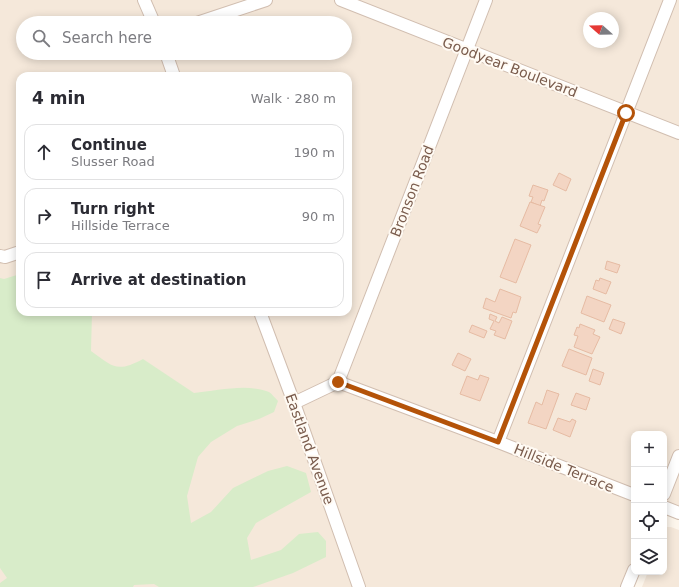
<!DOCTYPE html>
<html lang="en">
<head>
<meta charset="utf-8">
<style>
	:root { --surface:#fff; --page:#f2f2f3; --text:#2b2b33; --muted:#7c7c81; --line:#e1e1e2 }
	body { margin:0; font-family:"DejaVu Sans",sans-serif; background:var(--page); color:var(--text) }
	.controls { position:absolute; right:12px; bottom:12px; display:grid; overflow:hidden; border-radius:8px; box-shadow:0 2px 10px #0003 }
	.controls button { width:36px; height:36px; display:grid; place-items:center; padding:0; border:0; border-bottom:1px solid var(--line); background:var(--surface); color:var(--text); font:20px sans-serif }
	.compass { position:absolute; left:583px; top:12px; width:36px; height:36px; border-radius:50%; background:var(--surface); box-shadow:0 2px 10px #0003; rotate:290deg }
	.stop { position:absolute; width:12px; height:12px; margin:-9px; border:3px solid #b45309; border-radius:50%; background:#fff }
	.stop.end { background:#b45309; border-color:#fff; box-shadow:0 1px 4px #0008 }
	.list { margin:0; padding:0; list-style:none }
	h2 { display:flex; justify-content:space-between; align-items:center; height:52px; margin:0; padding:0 16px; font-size:17px }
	h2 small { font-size:13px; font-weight:400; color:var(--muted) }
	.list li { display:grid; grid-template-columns:26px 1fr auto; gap:12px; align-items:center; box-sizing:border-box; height:56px; margin:0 8px 8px; padding:0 8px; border:1px solid var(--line); border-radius:12px }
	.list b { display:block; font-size:15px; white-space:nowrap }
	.list p { margin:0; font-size:13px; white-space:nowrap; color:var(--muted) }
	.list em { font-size:13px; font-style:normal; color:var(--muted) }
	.icon { flex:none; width:22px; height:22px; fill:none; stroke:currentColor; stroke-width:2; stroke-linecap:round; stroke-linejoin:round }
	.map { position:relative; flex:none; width:679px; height:587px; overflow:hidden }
	.search { position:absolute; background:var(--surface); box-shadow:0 2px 10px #0003; left:16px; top:16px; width:336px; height:44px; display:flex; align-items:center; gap:10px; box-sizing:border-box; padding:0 14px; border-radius:22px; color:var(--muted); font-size:15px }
	.panel { position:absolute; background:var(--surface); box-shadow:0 2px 10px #0003; left:16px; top:72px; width:336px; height:244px; border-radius:12px }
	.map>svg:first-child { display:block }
	.residential { fill:#f5e8da; fill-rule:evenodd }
	.green { fill:#d8ecc9 }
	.building { fill:#f3d5c3; stroke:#e6bba3 }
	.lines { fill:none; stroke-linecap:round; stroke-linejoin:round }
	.minor-casing { stroke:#d1beb0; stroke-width:14 }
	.minor { stroke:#fff; stroke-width:12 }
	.route { stroke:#b45309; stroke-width:5 }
	.labels { text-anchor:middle; stroke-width:4; stroke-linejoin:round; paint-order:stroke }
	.street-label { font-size:14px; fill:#7a5c4d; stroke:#fffaf3 }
</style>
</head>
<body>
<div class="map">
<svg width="679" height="587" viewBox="0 0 679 587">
	<rect width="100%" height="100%" fill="#fdf6ec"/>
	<g class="residential">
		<path d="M0,0h679v513l-15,-6v-73h-30v136l-7,17h-627zM589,18h24v24h-24zM23,23h322v30h-322zM20,76h328v236h-328z"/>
		<polygon points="667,527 671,527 679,530 679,587 642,587 648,572 664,572 664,532"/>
	</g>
	<path class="green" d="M20,274v38h72l-1,39c22,16 26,22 52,8l51,34c23,-2 52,-10 75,-1 3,2 6,6 9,9l-4,11 -15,7 -22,7 -26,16 -13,15 -11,39 4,27 20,-11 22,-24 35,-17 19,-5 19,7 5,19 -55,31 -9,15 4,22 30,-10 18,-16 19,-2 8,9v16l-33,16 -40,14h-94l-5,-3 -20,1 -1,2h-133v-4l7,-5 -7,-10v-290l4,1z"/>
	<g class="building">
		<polygon points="559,173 571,179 566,191 553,185"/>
		<polygon points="533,185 548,190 544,201 542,200 540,206 531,202 533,197 529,196"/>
		<polygon points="530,202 545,207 538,224 541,225 537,233 520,226"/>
		<polygon points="515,239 531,245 516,283 500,277"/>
		<polygon points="607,261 620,265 617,273 605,269"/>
		<polygon points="600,278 611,282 606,294 593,289 596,280 599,281"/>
		<polygon points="500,289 521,297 516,313 513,312 511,318 483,308 486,298 495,302"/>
		<polygon points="587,296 611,305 604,322 581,313"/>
		<polygon points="490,314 497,317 495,321 499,323 502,317 512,321 505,339 494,335 496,331 490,329 494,321 489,319"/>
		<polygon points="613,319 625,323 621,334 609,329"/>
		<polygon points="580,324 595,330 593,334 600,337 592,354 574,347 578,336 574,335 577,327 579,328"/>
		<polygon points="472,325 487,331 484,338 469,332"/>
		<polygon points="569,349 592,358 586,375 562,366"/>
		<polygon points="458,353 471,359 465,371 452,365"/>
		<polygon points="593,369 604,373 600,385 589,381"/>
		<polygon points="480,375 489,378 480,401 460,394 467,376 478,380"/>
		<polygon points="547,390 559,394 546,429 528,423 536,402 542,405"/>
		<polygon points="576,393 590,398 586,410 571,405"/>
		<polygon points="558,418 570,422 572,419 576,421 570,437 553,430"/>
	</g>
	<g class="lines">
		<g class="minor-casing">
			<g id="minor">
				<polyline points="144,0 154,23"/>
				<polyline points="341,0 679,133"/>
				<polyline points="197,23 266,0"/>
				<polyline points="166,53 174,76"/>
				<polyline points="0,256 5,257 20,252"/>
				<polyline points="260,312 294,403 359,587"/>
				<polyline points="338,382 486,0"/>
				<polyline points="294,403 338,382 498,442 634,495"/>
				<polyline points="498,442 670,0"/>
				<polyline points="664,494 679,456"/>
				<polyline points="664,507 679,513"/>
				<polyline points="627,587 634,570"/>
			</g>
		</g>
		<use href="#minor" class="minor"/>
	</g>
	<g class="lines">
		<polyline class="route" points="338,382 498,442 626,113"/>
	</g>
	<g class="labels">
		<g class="street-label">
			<text transform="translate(510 67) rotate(21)" y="5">Goodyear Boulevard</text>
			<text transform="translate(412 191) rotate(-69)" y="5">Bronson Road</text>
			<text transform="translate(310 449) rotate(70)" y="5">Eastland Avenue</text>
			<text transform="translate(564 468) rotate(22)" y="5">Hillside Terrace</text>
		</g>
	</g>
</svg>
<div class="controls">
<button>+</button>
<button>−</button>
<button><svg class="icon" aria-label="locate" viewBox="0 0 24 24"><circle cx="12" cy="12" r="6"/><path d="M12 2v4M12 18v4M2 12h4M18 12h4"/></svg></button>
<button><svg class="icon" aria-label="layers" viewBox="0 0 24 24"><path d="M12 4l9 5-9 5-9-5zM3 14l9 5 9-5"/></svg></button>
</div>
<svg class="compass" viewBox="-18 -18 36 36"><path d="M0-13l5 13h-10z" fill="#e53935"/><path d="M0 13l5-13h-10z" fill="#7c7c81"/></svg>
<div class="stop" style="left:626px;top:113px"></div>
<div class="stop end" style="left:338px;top:382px"></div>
<div class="search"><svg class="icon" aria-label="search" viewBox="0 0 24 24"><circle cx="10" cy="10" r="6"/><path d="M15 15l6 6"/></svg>Search here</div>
<section class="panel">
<h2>4 min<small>Walk · 280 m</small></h2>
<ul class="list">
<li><svg class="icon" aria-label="ahead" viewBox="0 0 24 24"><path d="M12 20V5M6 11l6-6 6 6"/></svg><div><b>Continue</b><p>Slusser Road</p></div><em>190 m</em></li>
<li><svg class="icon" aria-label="right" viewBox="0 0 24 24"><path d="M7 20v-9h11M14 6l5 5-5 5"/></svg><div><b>Turn right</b><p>Hillside Terrace</p></div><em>90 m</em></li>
<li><svg class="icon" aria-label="arrive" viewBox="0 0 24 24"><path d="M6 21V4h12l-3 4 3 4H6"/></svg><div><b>Arrive at destination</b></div></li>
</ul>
</section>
</div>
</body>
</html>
